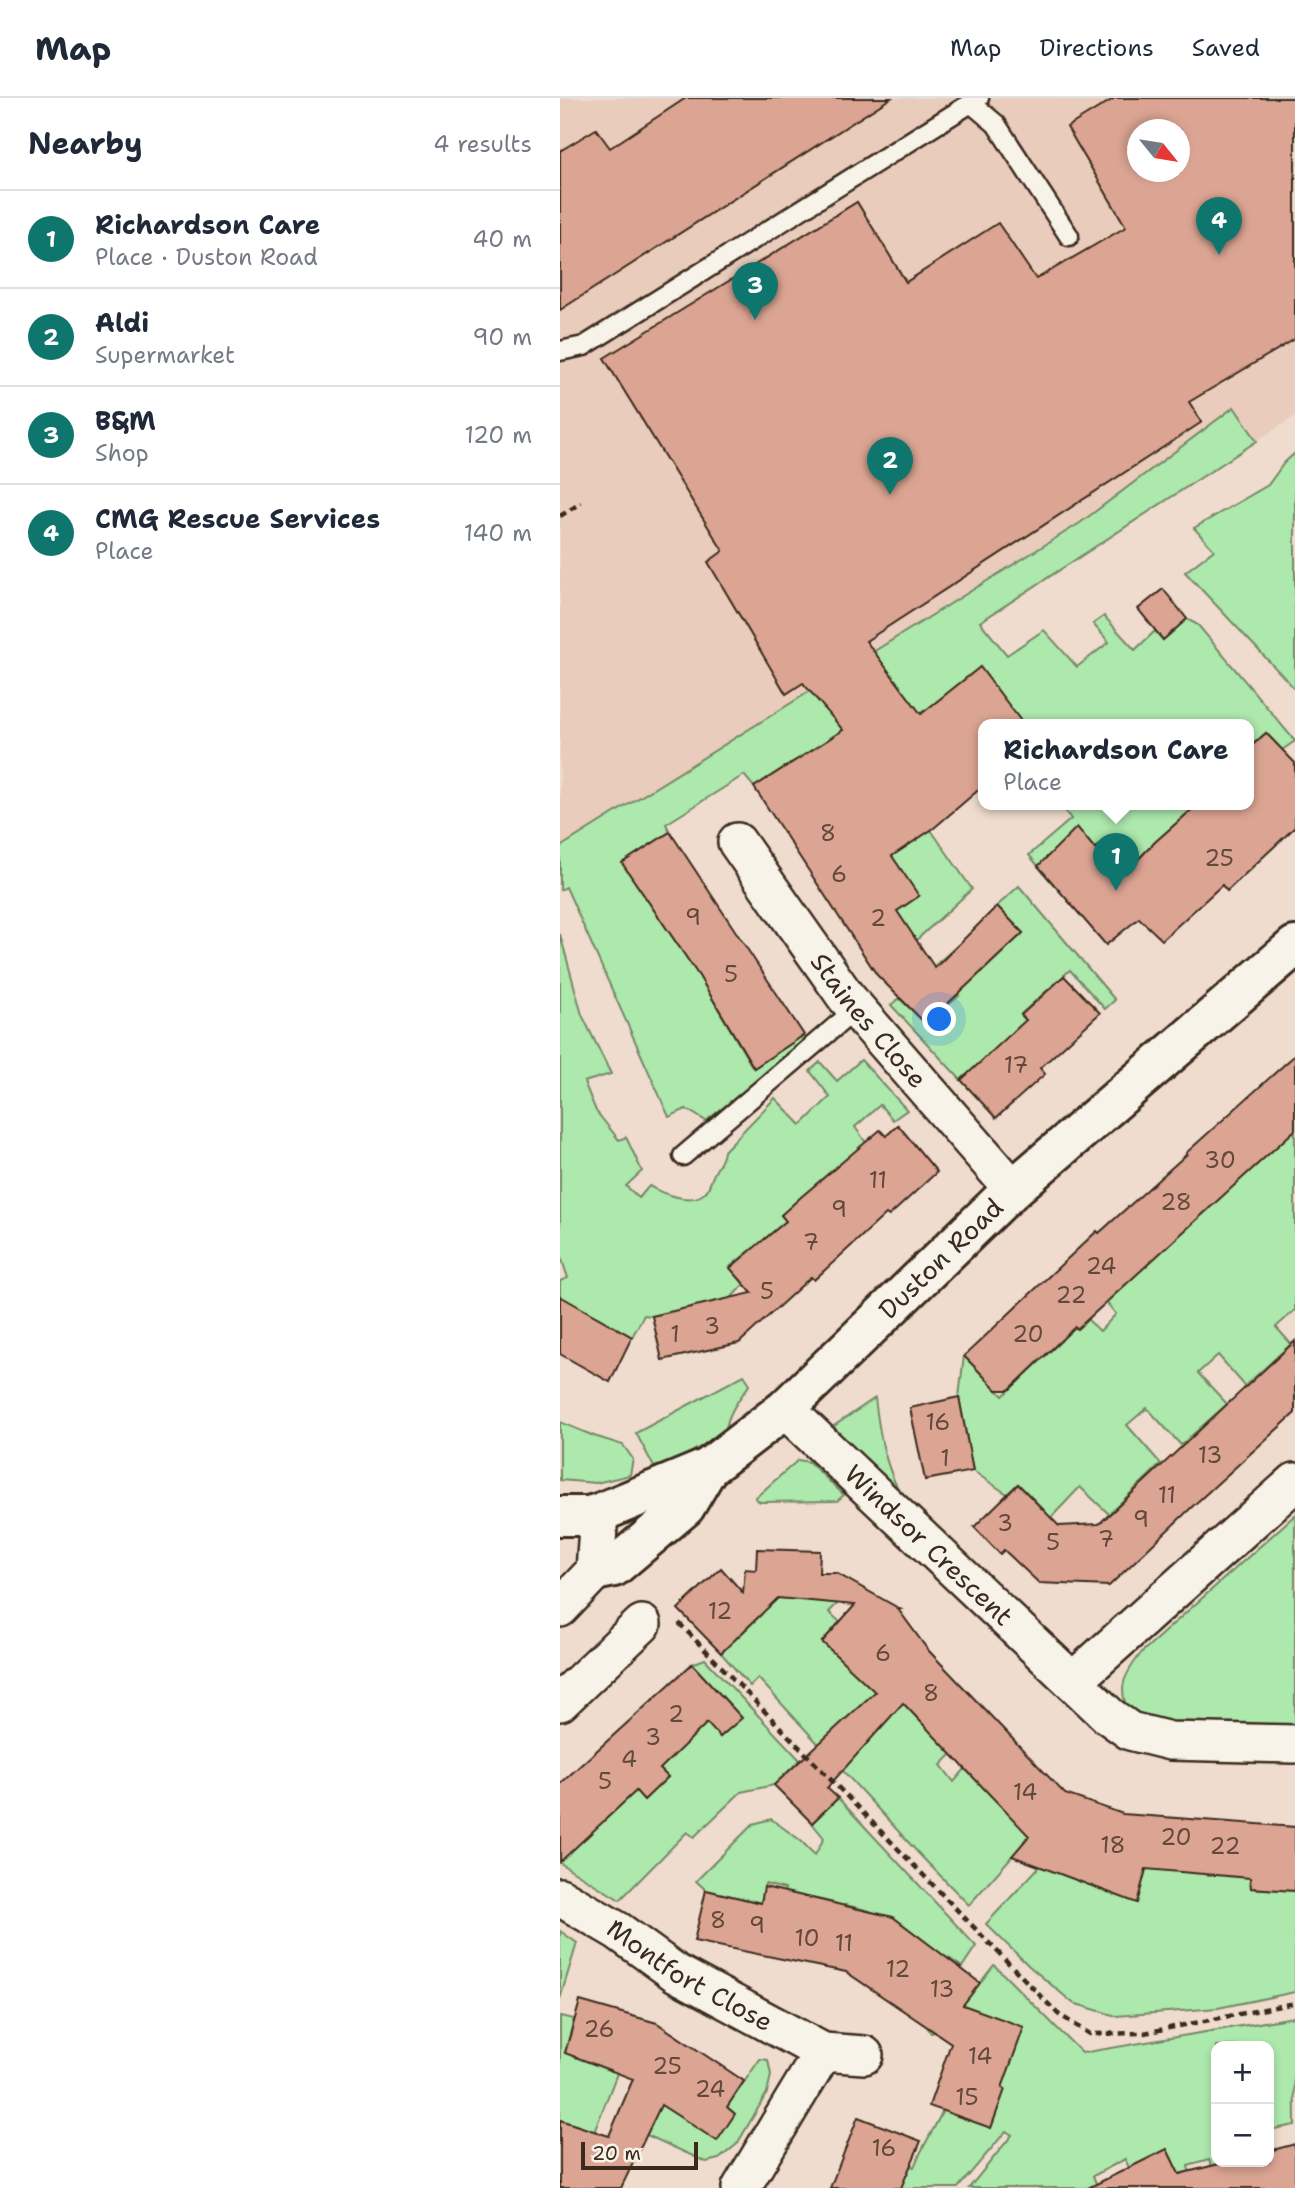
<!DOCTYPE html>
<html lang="en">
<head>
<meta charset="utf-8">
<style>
	:root { --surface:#fff; --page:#f2f2f3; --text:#1f2937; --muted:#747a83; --line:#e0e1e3; --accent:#0f766e }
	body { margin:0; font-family:"Shantell Sans",sans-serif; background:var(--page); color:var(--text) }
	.controls { position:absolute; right:21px; bottom:21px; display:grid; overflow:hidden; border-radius:14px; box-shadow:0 4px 10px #0003 }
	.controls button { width:63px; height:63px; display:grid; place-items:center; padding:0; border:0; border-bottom:2px solid var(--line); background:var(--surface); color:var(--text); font:35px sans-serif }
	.compass { position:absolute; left:567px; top:21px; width:63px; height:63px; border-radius:50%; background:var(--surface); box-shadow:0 4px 10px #0003; rotate:120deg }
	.scale { position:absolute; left:21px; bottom:18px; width:117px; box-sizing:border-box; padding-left:7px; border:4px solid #3b2a1e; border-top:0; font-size:19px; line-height:24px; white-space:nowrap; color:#3b2a1e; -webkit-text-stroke:5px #f7f3e8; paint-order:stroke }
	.you { position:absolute; left:380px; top:922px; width:24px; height:24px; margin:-18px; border:5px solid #fff; border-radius:50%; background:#1a73e8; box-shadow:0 0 0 10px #1a73e833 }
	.badge { display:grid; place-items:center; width:46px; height:46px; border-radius:50%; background:var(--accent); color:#fff; font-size:23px; font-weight:700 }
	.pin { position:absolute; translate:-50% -58px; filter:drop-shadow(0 2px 4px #0008) }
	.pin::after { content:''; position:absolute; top:37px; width:24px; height:21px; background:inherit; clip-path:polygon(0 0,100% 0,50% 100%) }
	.popup { position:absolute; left:418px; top:621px; width:276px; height:91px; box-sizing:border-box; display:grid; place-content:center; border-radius:14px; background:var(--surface); filter:drop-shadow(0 2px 5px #0005); font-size:23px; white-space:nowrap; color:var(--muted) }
	.popup b { font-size:26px; color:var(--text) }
	.popup::after { content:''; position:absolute; left:50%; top:100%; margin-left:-14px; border:14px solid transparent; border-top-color:var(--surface) }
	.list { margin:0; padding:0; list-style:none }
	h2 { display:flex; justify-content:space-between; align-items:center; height:91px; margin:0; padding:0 28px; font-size:30px }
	h2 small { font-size:23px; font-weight:400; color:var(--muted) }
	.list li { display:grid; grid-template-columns:46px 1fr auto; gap:21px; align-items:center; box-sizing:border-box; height:98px; padding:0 28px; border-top:2px solid var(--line) }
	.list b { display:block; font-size:26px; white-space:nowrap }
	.list p { margin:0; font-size:23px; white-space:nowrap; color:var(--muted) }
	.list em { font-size:23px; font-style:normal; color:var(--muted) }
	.map { position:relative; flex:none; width:735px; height:2090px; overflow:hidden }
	header { display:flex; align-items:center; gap:42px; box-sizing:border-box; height:98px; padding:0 35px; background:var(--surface); border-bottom:2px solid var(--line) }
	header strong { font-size:33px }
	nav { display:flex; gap:38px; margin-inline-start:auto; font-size:24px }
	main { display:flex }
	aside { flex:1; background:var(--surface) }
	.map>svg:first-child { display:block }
	.built { fill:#e9ccbc; fill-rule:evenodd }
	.green { fill:#ade8ad; stroke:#748966; stroke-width:2 }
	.building { fill:#dca593; stroke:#3b2a1e; stroke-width:2; fill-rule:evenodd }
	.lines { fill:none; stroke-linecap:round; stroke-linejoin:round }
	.lane-casing { stroke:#3b2a1e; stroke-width:23 }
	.street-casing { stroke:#3b2a1e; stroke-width:42 }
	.secondary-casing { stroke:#3b2a1e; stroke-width:44 }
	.path { stroke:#3b2a1e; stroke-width:4.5; stroke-dasharray:7 5; stroke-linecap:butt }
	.lane { stroke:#f7f3e8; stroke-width:18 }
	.street { stroke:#f7f3e8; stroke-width:37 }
	.secondary { stroke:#f7f3e8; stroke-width:38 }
	.labels { text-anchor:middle; stroke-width:5; stroke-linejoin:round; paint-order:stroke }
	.number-label { font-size:23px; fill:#63493b }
	.street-label { font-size:26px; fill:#3b2a1e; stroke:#f7f3e8 }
</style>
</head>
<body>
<header>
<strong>Map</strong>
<nav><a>Map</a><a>Directions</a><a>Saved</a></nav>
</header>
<main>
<aside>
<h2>Nearby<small>4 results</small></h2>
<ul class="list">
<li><span class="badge">1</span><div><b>Richardson Care</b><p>Place · Duston Road</p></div><em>40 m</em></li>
<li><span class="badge">2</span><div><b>Aldi</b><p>Supermarket</p></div><em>90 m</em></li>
<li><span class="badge">3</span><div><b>B&amp;M</b><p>Shop</p></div><em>120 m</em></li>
<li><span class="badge">4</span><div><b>CMG Rescue Services</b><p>Place</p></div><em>140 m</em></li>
</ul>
</aside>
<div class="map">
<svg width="735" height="2090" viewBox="0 0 735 2090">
	<rect width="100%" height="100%" fill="#efdcce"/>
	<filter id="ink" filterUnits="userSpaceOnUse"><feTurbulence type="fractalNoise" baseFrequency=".0143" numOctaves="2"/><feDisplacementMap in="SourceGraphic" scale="14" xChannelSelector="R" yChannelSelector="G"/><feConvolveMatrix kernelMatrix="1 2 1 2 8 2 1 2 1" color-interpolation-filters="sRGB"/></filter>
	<g filter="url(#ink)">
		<path class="built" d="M0,0h735v318l-493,323 -242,151zM578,32h42v42h-42z"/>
		<g class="green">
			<polygon points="674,309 697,343 420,524 447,557 484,532 517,569 549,544 533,526 544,518 575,552 595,533 603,542 627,521 638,527 735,643 722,652 706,635 689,650 689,627 464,627 366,612 360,614 302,653 234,663 194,689 184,677 106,726 110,734 62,765 139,878 193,970 244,937 248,942 146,1023 126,1011 109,1019 6,789 0,792 0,749 520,425"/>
			<polygon points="735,355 735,591 625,474 654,452 634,430 708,387 724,365"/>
			<polygon points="329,683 337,754 371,732 412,791 327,869 337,813 359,798 332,795"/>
			<polygon points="501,707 637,707 595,744 566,774 540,746 493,786 469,757 511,721"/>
			<polygon points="459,788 555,902 545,911 510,872 461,916 467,924 401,982 331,907 339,900 366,926 399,898 374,868 397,848 422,874 463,835 437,808"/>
			<path d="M0,836l22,81 29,59 -27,8 12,29 23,29 7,-3 16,34 -16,15 13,12 10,-12c13,7 39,18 53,9 7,-4 8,-12 11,-19 4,-10 10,-14 11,-25l51,-53 26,27 29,-28 -20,-26 10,-9 17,19 24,-21 46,50 -14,10 -13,-15 -25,22 12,17 -24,22h-6l-56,49 7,8 -20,41 -15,-16 -23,19 14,17 -13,14 -79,18 -8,-1 -12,22 -35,-20 -37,-13v-23l8,-3 -8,-24z"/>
			<polygon points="717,1013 735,1034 735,1212 716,1229 731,1246 685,1288 658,1257 638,1275 667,1306 621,1347 587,1310 567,1327 601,1366 549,1416 520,1389 483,1428 484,1412 458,1386 447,1396 413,1373 399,1299 404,1258 443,1298 502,1242 498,1211 516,1230 527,1221 540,1233 556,1216 545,1203 649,1111 632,1091"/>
			<path d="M184,1277l6,9c-11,15 -23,30 -25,50l-54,29 -17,4 -18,-34z"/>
			<path d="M315,1300c4,33 9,64 24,93l-6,4 -54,-56 -5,-13z"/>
			<polygon points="0,1324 34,1338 63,1347 73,1361 70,1377 36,1385 0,1382"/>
			<polygon points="238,1362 249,1364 284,1397 277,1403 200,1404 195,1400"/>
			<path d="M735,1417v218l-94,-3 -69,-13c-17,-28 -8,-42 10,-65z"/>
			<polygon points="195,1498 278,1505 269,1514 280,1524 262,1544 321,1595 338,1600 392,1656 381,1667 394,1684 405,1671 470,1738 409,1807 361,1758 198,1580 190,1588 161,1555 202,1516"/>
			<polygon points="145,1561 240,1662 214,1687 181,1694 134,1739 127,1734 60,1802 0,1765 0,1746 76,1693 85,1701 108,1679 99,1670 146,1624 160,1639 181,1619 132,1566"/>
			<polygon points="278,1700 416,1848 402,1869 389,1860 381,1870 310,1813 285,1807 281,1822 271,1820 274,1805 248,1799 245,1813 210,1858 225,1791 205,1786 201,1805 146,1792 136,1783 193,1726 211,1721 240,1742 255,1757 264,1740 252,1725"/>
			<polygon points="590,1756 689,1770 691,1790 735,1793 735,1894 658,1910 556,1918 513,1905 469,1868 426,1826 480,1768 577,1805"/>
			<polygon points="0,1833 17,1845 0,1901"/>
			<path d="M434,1867l88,88 212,-36 1,108 -26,5v-84h-53v116h11l-16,4 -2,-6 -21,6 4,16 -7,5 -18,-38 -38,19 -4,-9 -32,17 5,12h-129l43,-53 -6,-4 -48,57h-57l-3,-27 16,6c8,-20 20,-37 29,-57l48,18 14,-39 -11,-4 -41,-58 -22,6 -3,-5 13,-16 11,7z"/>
			<polygon points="0,1918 14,1921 5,1955 51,1973 62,1945 68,1947 31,2042 0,2022"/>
			<polygon points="200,1961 208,1962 211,1977 207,1995 177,2046 159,2061 146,2064 56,2023 77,1976 175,2016 167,2009"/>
		</g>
		<g class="building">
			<polygon points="126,0 331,0 0,212 0,53 36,31 50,50"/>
			<path d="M555,0h180v241l-106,63 13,20 -336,219 55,73 59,-47 44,58h-41v61l-49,42 -42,28 27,40 -22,15 38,57 62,-62 26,27 -97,91 -49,-49 -123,-188 89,-57 -40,-47 -17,11 -78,-132 15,-11 -119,-193 253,-156 49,80 92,-59 38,56 90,-52 -59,-100zM578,32h42v42h-42z"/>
			<polygon points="603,491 627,521 603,542 578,511"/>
			<polygon points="706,635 735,665 735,729 667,793 662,787 602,842 579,820 546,847 478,768 517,729 535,751 541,746 566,774 595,744 637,707 689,707 689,650"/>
			<polygon points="110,734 244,937 194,970 139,878 62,765"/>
			<polygon points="504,878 540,915 480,970 485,976 436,1020 401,982 466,922 461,917"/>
			<polygon points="735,957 735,1032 517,1231 515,1229 449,1292 437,1292 404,1258 537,1133 539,1135 627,1056 626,1055"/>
			<polygon points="338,1027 377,1074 329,1118 326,1116 254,1182 251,1179 179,1245 102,1262 92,1218 192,1195 170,1170 226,1123 221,1117 241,1099 320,1032 326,1038"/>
			<polygon points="0,1198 72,1239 50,1284 0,1256"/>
			<polygon points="735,1243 735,1315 634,1407 549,1488 479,1485 444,1452 440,1456 414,1429 458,1386 499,1428 539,1426"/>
			<polygon points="399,1299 413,1373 365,1382 350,1310"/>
			<polygon points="197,1451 260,1453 259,1475 276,1475 340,1511 338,1511 368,1552 505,1696 563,1716 735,1729 735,1793 691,1790 690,1780 586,1771 577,1805 452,1758 469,1738 343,1605 267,1690 278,1700 252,1725 214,1687 315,1594 262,1544 295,1507 218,1500 161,1555 118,1511 161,1470 183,1495 185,1471 196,1472"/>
			<polygon points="132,1566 182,1620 160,1639 147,1625 100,1671 108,1679 84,1702 76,1693 0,1764 0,1686"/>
			<polygon points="204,1789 333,1819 420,1885 403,1907 464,1929 442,1990 445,1991 431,2030 369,2008 391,1945 286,1874 134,1843 146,1792 201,1805"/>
			<polygon points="20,1903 97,1925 184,1983 167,2009 175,2016 157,2043 101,2007 61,2090 0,2090 0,2022 49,2038 73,1981 5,1955"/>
			<polygon points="298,2019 361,2043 341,2090 270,2090"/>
			<polygon points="735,2046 735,2090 528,2090 607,2051 619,2076 667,2064 709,2064 709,2053"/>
		</g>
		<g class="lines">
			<g class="lane-casing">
				<g id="lane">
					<polyline points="411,5 436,26 509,138"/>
					<polyline points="0,253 24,248 419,0"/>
					<polyline points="123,1058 296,911"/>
				</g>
			</g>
			<g class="street-casing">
				<g id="street">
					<path id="s1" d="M177,744l109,155 167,192"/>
					<path id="s2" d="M225,1311l324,307 21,15 40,10 125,3"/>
					<polyline points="0,1510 35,1473 39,1415"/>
					<polyline points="513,1583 735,1384"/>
					<polyline points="0,1604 82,1526"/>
					<path id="s3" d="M0,1799l58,34 58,42 147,79 -82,136"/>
					<polyline points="263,1954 304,1957"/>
				</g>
			</g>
			<g class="secondary-casing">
				<g id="secondary">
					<path id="s4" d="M0,1418h28l11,-3 109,-45 77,-59 228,-220 282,-243"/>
					<polyline points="35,1473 54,1469 125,1409 148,1370"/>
				</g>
			</g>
			<g class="path">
				<polyline points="0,418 21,405"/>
				<polyline points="119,1525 498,1916 530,1936 584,1935 735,1905"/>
			</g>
			<use href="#lane" class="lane"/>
			<use href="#street" class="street"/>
			<use href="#secondary" class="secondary"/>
		</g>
	</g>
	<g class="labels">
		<g class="number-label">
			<text x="268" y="743">8</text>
			<text x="659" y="768">25</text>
			<text x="279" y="784">6</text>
			<text x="133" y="827">9</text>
			<text x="318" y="828">2</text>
			<text x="171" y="884">5</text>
			<text x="456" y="975">17</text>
			<text x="660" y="1070">30</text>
			<text x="318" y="1090">11</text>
			<text x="616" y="1112">28</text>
			<text x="279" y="1119">9</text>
			<text x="251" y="1152">7</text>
			<text x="541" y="1176">24</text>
			<text x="207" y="1201">5</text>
			<text x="511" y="1205">22</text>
			<text x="152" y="1236">3</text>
			<text x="115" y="1244">1</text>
			<text x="468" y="1244">20</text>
			<text x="378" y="1332">16</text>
			<text x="650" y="1365">13</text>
			<text x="385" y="1368">1</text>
			<text x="607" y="1405">11</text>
			<text x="581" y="1429">9</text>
			<text x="445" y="1433">3</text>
			<text x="546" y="1449">7</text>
			<text x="493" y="1452">5</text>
			<text x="160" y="1521">12</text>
			<text x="323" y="1563">6</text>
			<text x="371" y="1603">8</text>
			<text x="116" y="1624">2</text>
			<text x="93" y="1647">3</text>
			<text x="69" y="1669">4</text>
			<text x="45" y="1691">5</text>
			<text x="465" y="1702">14</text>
			<text x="616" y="1747">20</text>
			<text x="553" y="1755">18</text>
			<text x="665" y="1756">22</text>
			<text x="158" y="1830">8</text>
			<text x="197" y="1835">9</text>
			<text x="247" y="1848">10</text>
			<text x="284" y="1853">11</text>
			<text x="338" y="1879">12</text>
			<text x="382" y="1899">13</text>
			<text x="39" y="1939">26</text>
			<text x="420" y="1966">14</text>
			<text x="107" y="1976">25</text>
			<text x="150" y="1999">24</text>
			<text x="407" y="2007">15</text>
			<text x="324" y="2058">16</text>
		</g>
		<g class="street-label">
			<text dy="9" stroke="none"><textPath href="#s1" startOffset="222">Staines Close</textPath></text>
			<text dy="9" stroke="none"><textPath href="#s4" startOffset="471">Duston Road</textPath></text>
			<text dy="9" stroke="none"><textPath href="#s2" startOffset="198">Windsor Crescent</textPath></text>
			<text dy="9" stroke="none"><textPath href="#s3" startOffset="152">Montfort Close</textPath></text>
		</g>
	</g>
</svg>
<div class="controls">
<button>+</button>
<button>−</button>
</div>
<svg class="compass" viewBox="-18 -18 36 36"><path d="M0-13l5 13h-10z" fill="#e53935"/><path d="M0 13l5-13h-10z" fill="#747a83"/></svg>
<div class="scale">20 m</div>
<div class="you"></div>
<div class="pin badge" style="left:556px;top:793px">1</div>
<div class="popup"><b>Richardson Care</b>Place</div>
<div class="pin badge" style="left:330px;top:397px">2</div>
<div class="pin badge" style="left:195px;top:222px">3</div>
<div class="pin badge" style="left:659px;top:157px">4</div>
</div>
</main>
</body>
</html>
